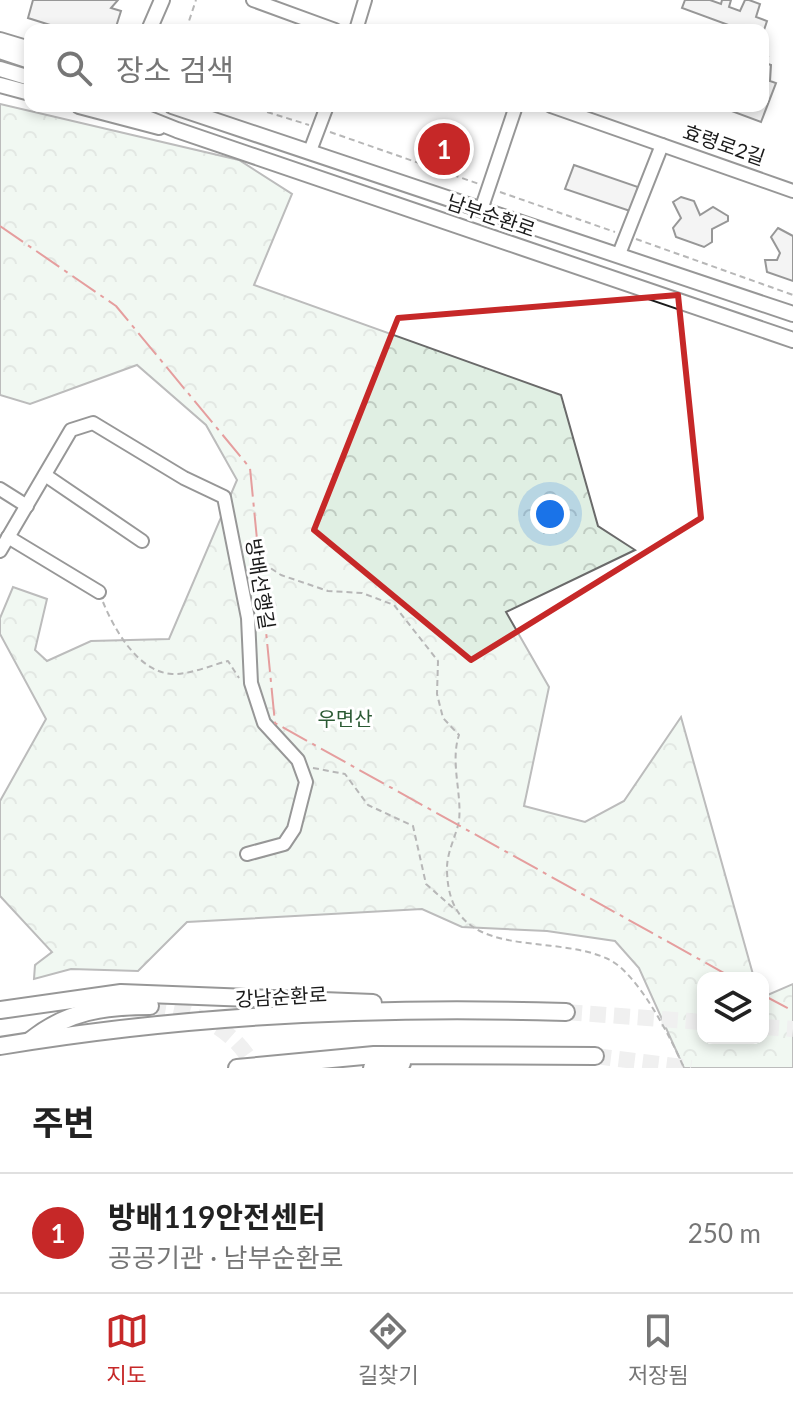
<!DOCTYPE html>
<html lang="ko">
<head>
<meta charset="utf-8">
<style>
	:root { --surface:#fff; --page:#f2f2f2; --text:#222; --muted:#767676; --line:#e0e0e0; --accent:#c62828 }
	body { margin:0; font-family:Lato,"Noto Sans KR",sans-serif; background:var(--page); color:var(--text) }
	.controls { position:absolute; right:24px; bottom:24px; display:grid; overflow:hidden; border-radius:16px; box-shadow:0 4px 12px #0003 }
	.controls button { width:72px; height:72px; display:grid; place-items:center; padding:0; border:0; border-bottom:2px solid var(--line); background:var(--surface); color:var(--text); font:40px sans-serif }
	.you { position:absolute; left:550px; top:514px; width:28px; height:28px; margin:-20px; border:6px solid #fff; border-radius:50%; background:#1a73e8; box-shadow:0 0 0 12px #1a73e833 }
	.badge { display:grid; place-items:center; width:52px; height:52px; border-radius:50%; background:var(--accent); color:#fff; font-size:26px; font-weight:700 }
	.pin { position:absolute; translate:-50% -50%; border:4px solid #fff; box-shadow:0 2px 8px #0006 }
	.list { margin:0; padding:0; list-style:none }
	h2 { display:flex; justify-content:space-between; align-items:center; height:104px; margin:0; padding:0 32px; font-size:34px }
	h2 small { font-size:26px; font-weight:400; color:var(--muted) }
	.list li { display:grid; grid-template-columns:52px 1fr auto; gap:24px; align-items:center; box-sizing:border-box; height:120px; padding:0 32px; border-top:2px solid var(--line) }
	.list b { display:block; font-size:30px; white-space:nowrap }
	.list p { margin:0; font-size:26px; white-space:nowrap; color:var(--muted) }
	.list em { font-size:26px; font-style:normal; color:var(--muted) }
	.icon { flex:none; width:44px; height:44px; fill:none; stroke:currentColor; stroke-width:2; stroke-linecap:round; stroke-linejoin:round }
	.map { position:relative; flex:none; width:793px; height:1068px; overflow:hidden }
	.search { position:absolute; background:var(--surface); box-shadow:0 4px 12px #0003; left:24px; right:24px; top:24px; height:88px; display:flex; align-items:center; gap:20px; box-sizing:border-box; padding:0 28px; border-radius:16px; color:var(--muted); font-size:30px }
	.sheet { height:224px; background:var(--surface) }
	nav { display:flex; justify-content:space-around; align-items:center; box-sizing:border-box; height:112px; border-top:2px solid var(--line); background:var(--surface); font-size:22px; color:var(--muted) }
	nav a { display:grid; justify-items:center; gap:4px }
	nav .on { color:var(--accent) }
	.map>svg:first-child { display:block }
	.forest { fill:url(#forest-crowns); stroke:#6a6a6a; stroke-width:2 }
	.building { fill:#e6e6e6; stroke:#1a1a1a; stroke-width:2 }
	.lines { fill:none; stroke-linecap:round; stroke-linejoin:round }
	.highway-tunnel { stroke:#ddd; stroke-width:16; stroke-dasharray:16 8; stroke-linecap:butt }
	.minor-casing { stroke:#1a1a1a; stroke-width:16 }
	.major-casing { stroke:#1a1a1a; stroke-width:18 }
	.highway-casing { stroke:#1a1a1a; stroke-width:20 }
	.path { stroke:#5f5f5f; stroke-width:2; stroke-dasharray:6 4; stroke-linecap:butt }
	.minor { stroke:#fff; stroke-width:12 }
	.major { stroke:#fff; stroke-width:14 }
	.highway { stroke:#fff; stroke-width:16 }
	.power { stroke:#c62828; stroke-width:2; stroke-dasharray:28 6 4 6; stroke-linecap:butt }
	.marked { fill:none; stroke:#c62828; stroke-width:6; stroke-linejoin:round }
	.labels { text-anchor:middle; stroke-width:6; stroke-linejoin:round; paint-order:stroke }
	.street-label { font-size:20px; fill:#1a1a1a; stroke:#fff }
	.park-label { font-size:20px; fill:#2b5a34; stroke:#fff }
</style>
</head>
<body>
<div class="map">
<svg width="793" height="1068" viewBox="0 0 793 1068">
	<defs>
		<pattern id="forest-crowns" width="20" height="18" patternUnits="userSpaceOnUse" patternTransform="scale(2)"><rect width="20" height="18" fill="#e0efe3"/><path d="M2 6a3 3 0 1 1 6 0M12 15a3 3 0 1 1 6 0" fill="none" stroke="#c0ccc2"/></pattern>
	</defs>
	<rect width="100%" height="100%" fill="#fff"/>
	<polygon class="forest" points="0,104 239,160 292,194 254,285 561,395 598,526 635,550 506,612 549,687 524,806 585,822 624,801 681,717 754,978 703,978 703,1038 763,1038 763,997 793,984 793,1068 684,1068 639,968 615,941 547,931 462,927 422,909 187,922 138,971 71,969 34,979 35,965 52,952 0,896 0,801 46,719 0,634 0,618 13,587 47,599 35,650 47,661 91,641 169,639 237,480 206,425 137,365 30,404 0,395"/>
	<g class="building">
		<polygon points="33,0 118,0 111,8 121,11 115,30 66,30 28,18"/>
		<polygon points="685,0 710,0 721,4 722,0 731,0 729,7 740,11 745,0 749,0 760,4 756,17 767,21 763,33 742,30 682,8"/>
		<polygon points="763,55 768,57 765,63 771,65 770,81 776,83 761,122 726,109 727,106 763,106"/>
		<polygon points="574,165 638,187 630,211 565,189"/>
		<polygon points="681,197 694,201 700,215 713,207 728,216 728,221 712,229 712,242 704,247 676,237 673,228 681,218 673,202"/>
		<polygon points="778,228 793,236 793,281 767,272 765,260 777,260 780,253 771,237"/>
	</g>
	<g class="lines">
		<g class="highway-tunnel">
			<path d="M150,1006c45,4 83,21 105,62"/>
			<polyline points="566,1012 703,1022"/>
			<polyline points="763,1027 793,1029"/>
			<polyline points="595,1056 691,1068"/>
		</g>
		<g class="minor-casing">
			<g id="minor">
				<polyline points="253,0 335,30"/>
				<polyline points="356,30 365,0"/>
				<polyline points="551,106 793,191"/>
				<polyline points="310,151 327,106"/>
				<polyline points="482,207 516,106"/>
				<polyline points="619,254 662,145"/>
				<polyline points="45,475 142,541"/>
				<polyline points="0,489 27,506"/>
				<polyline points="8,537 99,592"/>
				<polyline points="0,551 71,430 93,423 184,478 224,497 248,618 251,683 264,723 298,760 306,782 294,829 284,844 247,854"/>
			</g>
		</g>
		<g class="major-casing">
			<g id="major">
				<polyline points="149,30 162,0"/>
				<polyline points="0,40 30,49"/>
				<polyline points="0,51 30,61"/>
				<polyline points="0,69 30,78"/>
				<polyline points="0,85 30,93"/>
				<polyline points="79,106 159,127"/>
				<polyline points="117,106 177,130 793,340"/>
				<polyline points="172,106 793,314"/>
			</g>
		</g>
		<g class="highway-casing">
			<g id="highway">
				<polyline points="0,1010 121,993 373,1003"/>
				<path d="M31,1040c36,-29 74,-34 119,-34"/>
				<path d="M0,1046c186,-31 378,-40 566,-34"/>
				<polyline points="237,1068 374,1055 595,1056"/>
				<polyline points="372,1068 402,1063"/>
			</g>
		</g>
		<g class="path">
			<polyline points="186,30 196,0"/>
			<polyline points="248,106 309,125"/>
			<polyline points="330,132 479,184"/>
			<polyline points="500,192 615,232"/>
			<polyline points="636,239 793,295"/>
			<path d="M246,552l35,23 47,16 34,2 32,12 44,56 -1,33 6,24 16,17c-9,27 3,58 0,86 -3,15 -12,31 -12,47 0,97 101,63 161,91 30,14 63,79 76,109"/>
			<path d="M103,602c11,27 35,70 69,72 17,1 40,-9 56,-13l11,17"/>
			<polyline points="313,768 345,774 368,805 413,826 426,884 453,908"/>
		</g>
		<use href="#minor" class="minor"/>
		<use href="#major" class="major"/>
		<use href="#highway" class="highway"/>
		<g class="power">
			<polyline points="0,226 116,306 250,468 275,723 733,978"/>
			<polyline points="763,995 793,1011"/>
		</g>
	</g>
	<path d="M0 0H793V1068H0ZM678,295l23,223 -230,142 -157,-130 84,-212z" fill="#fff" fill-opacity=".55" fill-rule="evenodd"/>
	<path class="marked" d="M678,295l23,223 -230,142 -157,-130 84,-212z"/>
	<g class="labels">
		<g class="street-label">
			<text transform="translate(724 145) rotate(19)" y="7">효령로2길</text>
			<text transform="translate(491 216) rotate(19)" y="7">남부순환로</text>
			<text transform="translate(260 584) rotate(81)" y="7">방배선행길</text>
			<text transform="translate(281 997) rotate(-3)" y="7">강남순환로</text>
		</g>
		<g class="park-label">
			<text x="345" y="726">우면산</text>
		</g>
	</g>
</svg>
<div class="controls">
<button><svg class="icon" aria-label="layers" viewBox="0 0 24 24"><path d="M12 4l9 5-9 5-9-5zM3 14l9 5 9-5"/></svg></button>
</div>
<div class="you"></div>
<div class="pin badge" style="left:444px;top:149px">1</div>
<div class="search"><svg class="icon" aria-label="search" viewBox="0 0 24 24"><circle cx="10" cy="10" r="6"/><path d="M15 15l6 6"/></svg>장소 검색</div>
</div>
<section class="sheet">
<h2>주변<small></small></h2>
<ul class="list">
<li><span class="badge">1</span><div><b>방배119안전센터</b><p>공공기관 · 남부순환로</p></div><em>250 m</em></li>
</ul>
</section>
<nav>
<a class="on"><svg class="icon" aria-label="map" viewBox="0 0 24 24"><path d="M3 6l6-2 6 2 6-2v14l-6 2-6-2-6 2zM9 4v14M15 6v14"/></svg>지도</a>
<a><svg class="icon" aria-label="directions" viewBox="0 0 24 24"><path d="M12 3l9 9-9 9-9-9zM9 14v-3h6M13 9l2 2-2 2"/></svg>길찾기</a>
<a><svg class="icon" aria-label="saved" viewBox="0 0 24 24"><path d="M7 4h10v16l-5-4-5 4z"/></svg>저장됨</a>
</nav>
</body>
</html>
